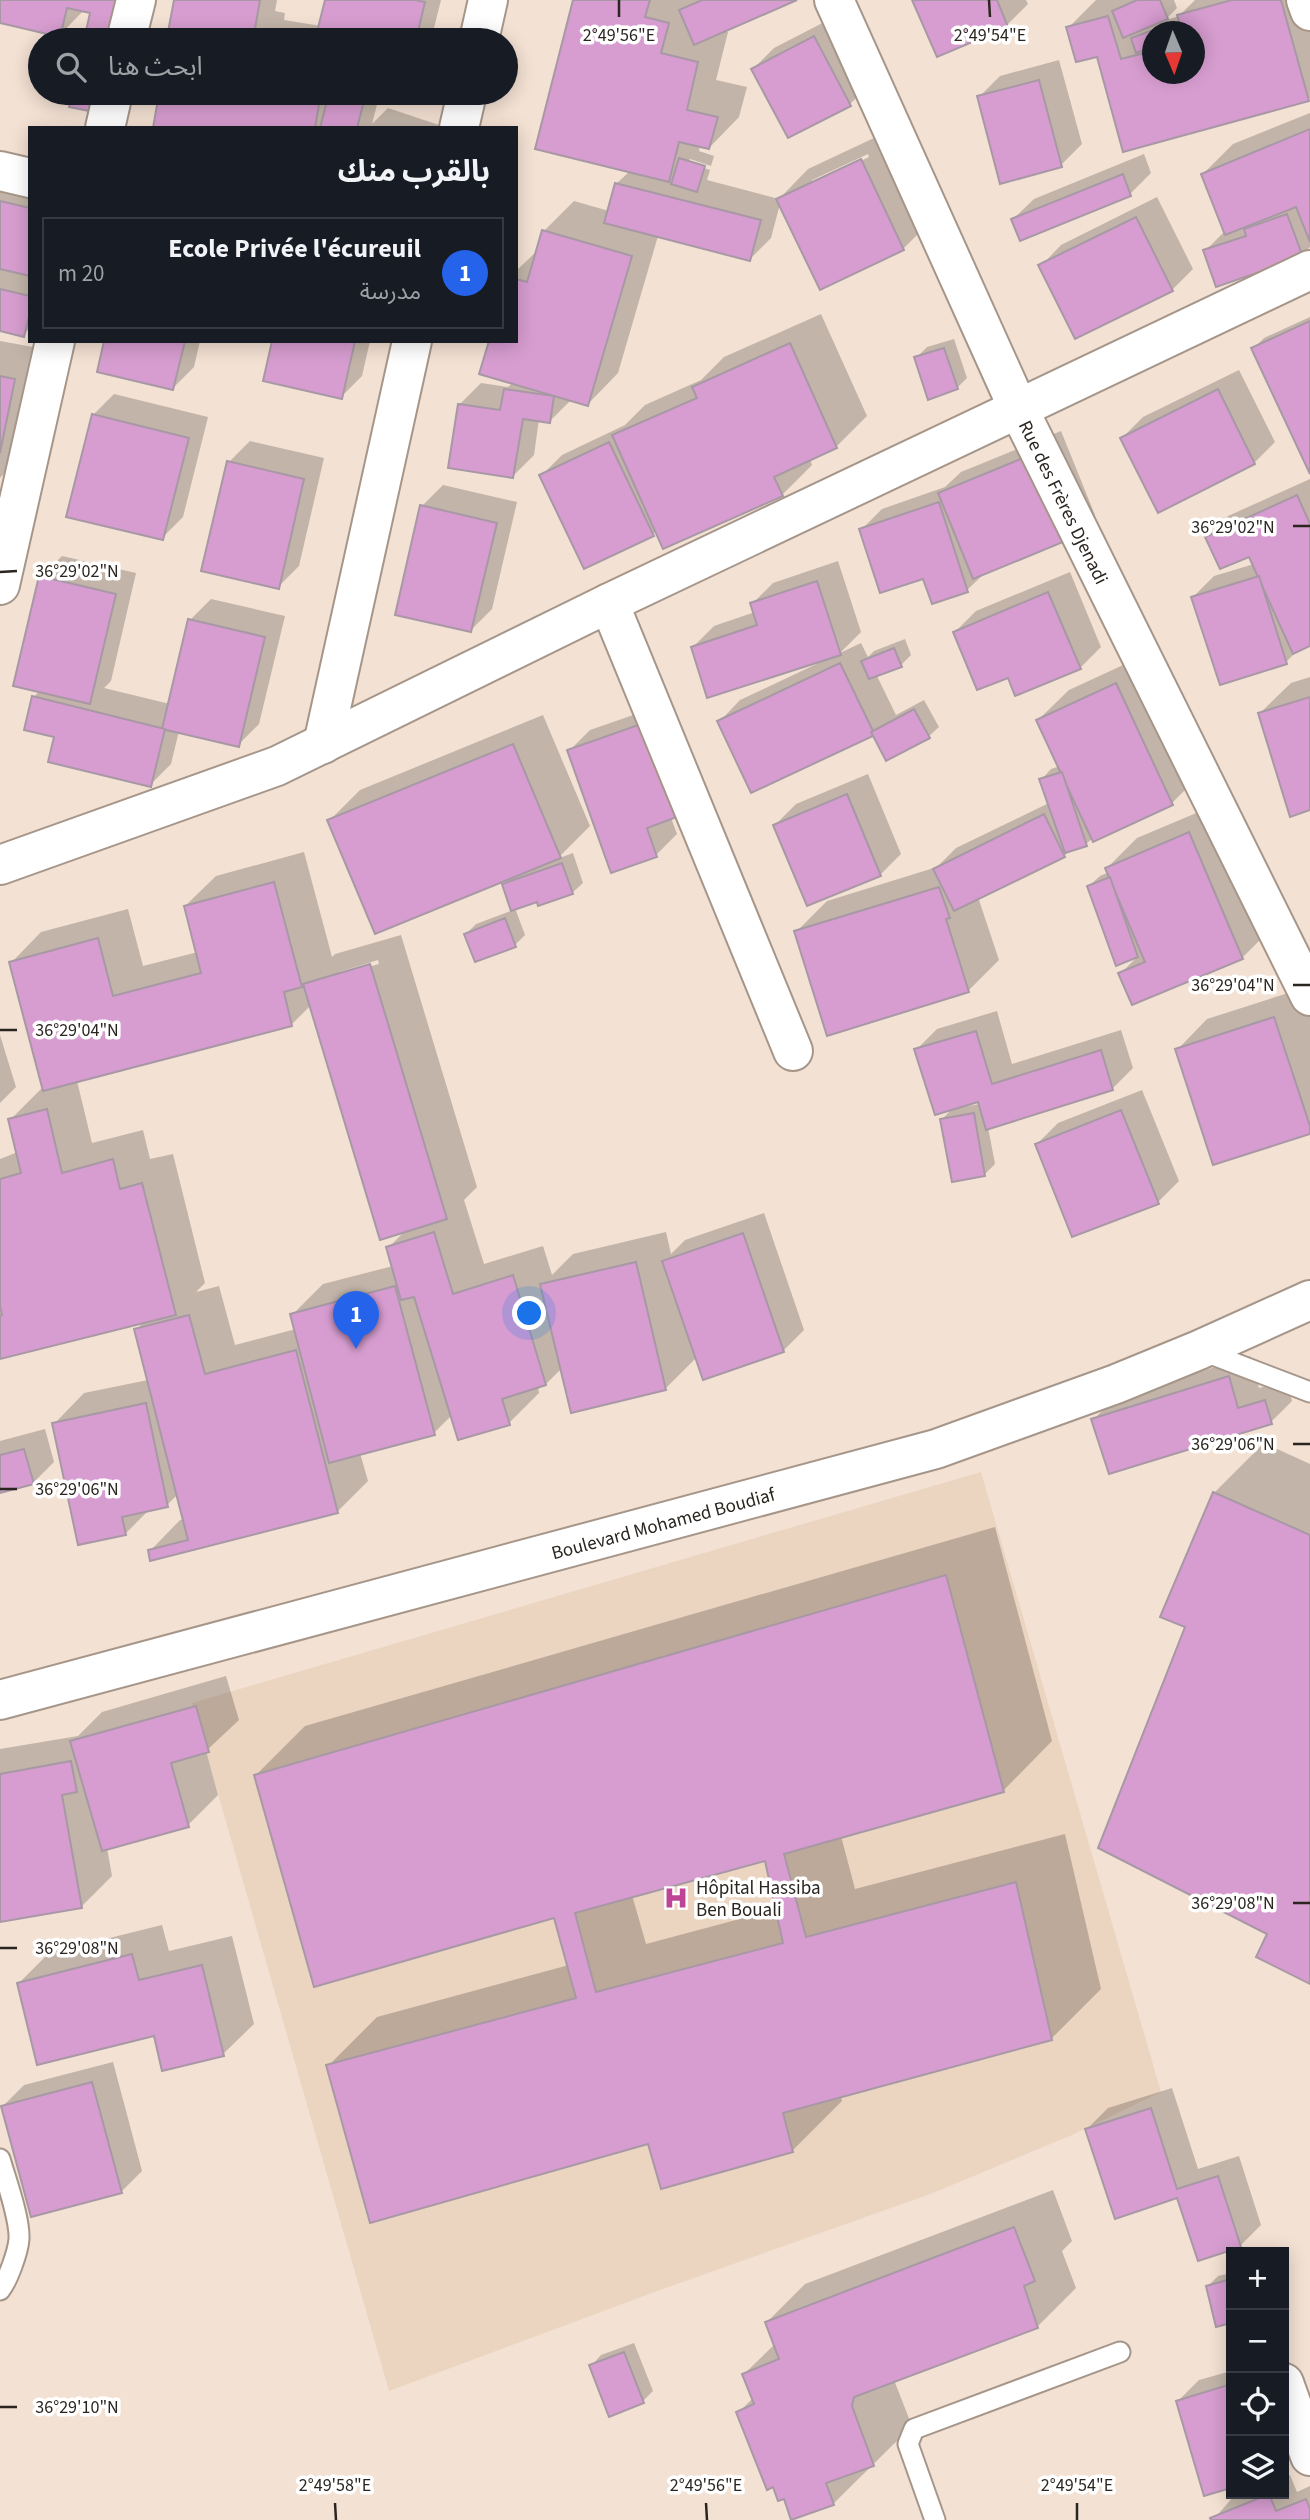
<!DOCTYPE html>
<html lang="ar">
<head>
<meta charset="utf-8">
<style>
	:root { --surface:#171b24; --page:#242831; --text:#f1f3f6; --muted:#9ea1a6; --line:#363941; --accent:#2563eb }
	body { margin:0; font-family:"Source Sans 3","Noto Sans Arabic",sans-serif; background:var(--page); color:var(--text); direction:rtl }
	.controls { position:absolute; right:21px; bottom:21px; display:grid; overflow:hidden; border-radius:0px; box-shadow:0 4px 18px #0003 }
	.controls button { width:63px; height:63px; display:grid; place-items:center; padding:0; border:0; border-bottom:2px solid var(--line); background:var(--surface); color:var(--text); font:35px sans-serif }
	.compass { position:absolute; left:1142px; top:21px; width:63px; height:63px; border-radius:50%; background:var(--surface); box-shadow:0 4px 18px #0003; rotate:178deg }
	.you { position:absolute; left:530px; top:1314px; width:24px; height:24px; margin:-18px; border:5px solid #fff; border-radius:50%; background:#1a73e8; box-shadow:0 0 0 10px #1a73e833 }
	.badge { display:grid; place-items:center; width:46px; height:46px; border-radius:50%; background:var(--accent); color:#fff; font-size:23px; font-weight:700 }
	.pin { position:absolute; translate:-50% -58px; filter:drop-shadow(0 2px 4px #0008) }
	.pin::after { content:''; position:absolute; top:37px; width:24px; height:21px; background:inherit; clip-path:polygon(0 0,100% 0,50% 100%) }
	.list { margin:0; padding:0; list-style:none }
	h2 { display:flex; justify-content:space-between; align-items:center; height:91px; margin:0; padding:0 28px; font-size:30px }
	h2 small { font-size:23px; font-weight:400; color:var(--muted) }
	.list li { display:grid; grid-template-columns:46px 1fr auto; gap:21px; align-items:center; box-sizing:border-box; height:112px; margin:0 14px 14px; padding:0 14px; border:2px solid var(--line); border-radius:0px }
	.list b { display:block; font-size:26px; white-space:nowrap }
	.list p { margin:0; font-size:23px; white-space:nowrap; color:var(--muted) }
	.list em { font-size:23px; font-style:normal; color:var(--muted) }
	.icon { flex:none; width:38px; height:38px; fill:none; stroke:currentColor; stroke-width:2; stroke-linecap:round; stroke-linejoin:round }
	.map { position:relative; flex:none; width:1310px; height:2520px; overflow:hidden; direction:ltr }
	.search { position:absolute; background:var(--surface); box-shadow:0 4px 18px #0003; left:28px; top:28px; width:490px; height:77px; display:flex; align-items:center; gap:18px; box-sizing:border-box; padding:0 24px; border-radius:38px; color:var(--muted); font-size:26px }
	.panel { position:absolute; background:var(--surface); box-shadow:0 4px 18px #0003; left:28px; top:126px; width:490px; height:217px; border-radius:0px; direction:rtl }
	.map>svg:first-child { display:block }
	.built { fill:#ebd4c0 }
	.shadow { fill:#0003; fill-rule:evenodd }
	.building { fill:#d79dd0; stroke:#a898a5; stroke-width:2; fill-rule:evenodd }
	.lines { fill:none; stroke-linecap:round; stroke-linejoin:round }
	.lane-casing { stroke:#a69689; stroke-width:23 }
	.street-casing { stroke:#a69689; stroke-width:42 }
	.secondary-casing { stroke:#a69689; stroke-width:42 }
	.lane { stroke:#fff; stroke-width:19 }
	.street { stroke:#fff; stroke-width:38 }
	.secondary { stroke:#fff; stroke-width:38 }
	.ticks { fill:none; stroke:#2b2520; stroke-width:2.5 }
	.labels { text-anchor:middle; stroke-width:7; stroke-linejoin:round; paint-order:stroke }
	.street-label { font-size:19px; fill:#2b2520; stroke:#fff }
	.poi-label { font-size:19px; fill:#2b2520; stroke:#fff; text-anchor:start }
	.ticks-label { font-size:18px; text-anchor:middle; fill:#2b2520; stroke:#fff; stroke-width:7; stroke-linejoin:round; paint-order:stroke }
</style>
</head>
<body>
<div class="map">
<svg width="1310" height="2520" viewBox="0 0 1310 2520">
	<rect width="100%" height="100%" fill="#f3e1d3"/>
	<polygon class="built" points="981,1472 1161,2092 1072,2135 933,2193 649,2294 389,2391 192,1703"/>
	<g class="shadow">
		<polygon points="0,0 154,0 145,40 86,40 92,12 84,10 60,35 0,21"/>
		<polygon points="176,0 277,0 275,11 285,13 284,20 321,26 327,0 441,0 431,40 188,40 193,35"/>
		<path d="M575,0h218l-71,31 6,1 -12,48 31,7 -8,30 -30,31 -9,-3 -1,6 15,5 -3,10 -21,-7 -3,3 23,8 -3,10 72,19 29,-30 83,-39 43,88 -31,31 -82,39 -41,-84 -9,34 -21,21 -92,-23 -40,137 -30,31 -16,-5 -22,22 -11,-2 -5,36 -21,21 -53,-72 21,-21 27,4 5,-5 3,-41v-70l23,-22 5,-18 30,-30 35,10 8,-28 13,-12zM868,154l1,3 -57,27v-4z"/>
		<polygon points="914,0 1026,0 1028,4 1007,25"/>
		<path d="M1096,0h78l3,8 -13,13 15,-5 16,-16h115v98l-186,52 -26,-96 -30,-26zM1152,32h42v42h-42z"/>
		<polygon points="836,16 871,83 850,104 753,69 774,48"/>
		<polygon points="1059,60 1082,144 1061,165 979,97 1000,76"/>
		<polygon points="161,93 380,93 372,124 388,108 445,127 155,128"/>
		<polygon points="1310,113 1310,247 1302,255 1205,251 1225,231 1203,174 1233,144"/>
		<polygon points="1144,154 1151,173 1130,194 1013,219 1034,199"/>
		<polygon points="0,175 30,182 30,328 23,335 0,329"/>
		<polygon points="1157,197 1193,269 1172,290 1076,337 1041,266 1061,245"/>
		<polygon points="821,314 867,416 836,447 810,459 812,465 782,495 657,530 653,534 542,475 562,455 625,425 645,405 701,380 724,357"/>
		<polygon points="1310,317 1310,470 1254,348 1264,338"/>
		<polygon points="954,339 967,378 957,388 916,358 927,347"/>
		<polygon points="0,341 44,349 23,455 0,478"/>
		<polygon points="106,341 200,341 194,367 173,388"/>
		<polygon points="274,341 370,341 362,376 341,397"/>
		<polygon points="1239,370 1275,442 1254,463 1122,438 1143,417"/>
		<polygon points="114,394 208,417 183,517 162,538 93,415"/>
		<polygon points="1061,431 1095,515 1074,536 986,572 967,590 933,602 924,577 861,530 882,509 945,487 961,472"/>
		<polygon points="250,441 324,458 299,566 278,587 229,462"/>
		<polygon points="1310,479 1310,644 1299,649 1286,662 1193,597 1214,576 1254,564 1250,555 1207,537 1228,516"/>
		<polygon points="443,485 517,502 492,609 471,630 422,506"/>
		<polygon points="62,556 136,573 111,681 104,688 170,704 190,620 211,599 285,616 259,724 238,745 179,731 171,764 150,785 56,736 34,697 40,690 41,577"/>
		<polygon points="838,561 861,632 840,653 861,643 868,657 874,651 905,639 911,655 901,665 876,674 896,715 924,700 939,727 928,737 720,721 740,700 825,660 824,658 693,647 714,626 755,612 752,604 773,583"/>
		<polygon points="1070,572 1101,647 1080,668 1009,675 955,632 976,611"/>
		<polygon points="1147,654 1202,773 1172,803 1093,838 1086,844 1070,850 1064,856 978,897 999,960 968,991 796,932 827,901 937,867 956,848 1049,803 1041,780 1051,769 1060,766 1038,720 1069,690"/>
		<polygon points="1310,677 1310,809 1260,713 1291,683"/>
		<polygon points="665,704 671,818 677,834 656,855 569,751 590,730"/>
		<polygon points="543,715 590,826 557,859 573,853 583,883 572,893 538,899 515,908 525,935 515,945 466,934 476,924 513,910 504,884 512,876 329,821 360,790"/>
		<polygon points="868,774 901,854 880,875 775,825 796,804"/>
		<polygon points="1220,803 1272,928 1242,958 1121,973 1139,955 1117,963 1089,886 1100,876 1109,872 1107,868 1137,838"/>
		<path d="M304,852l28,105 3,-3 66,-19 76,252 -13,13 20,64 59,-18 9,29 21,-21 93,-22 5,22 14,-14 79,-27 40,117 -21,21 -86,6 -32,32 -103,-21 -16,16 -8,2 1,7 -30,30 -57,-8 -18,18 -74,20 8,28 -31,31 -187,39 30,-31 5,-1 -7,-25 -11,11 -17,4 -25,25 -71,-110 30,-31 64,-13 -12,-50 9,-9 -145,36v-198l18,-7 -8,-32 31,-31 3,-1 -33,-125 30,-31 87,-23 15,57 55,-14 -13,-46 31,-30zM378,960l1,4 -40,11v-3zM311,1005l94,226 -17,17 5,18 -70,18 -31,31 4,14 -61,16 -16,-59 -23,6 9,-9 -32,-129 -23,5 -7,-29 -51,13 -15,-62 215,-57z"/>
		<polygon points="1304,988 1310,1005 1310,1132 1177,1050 1207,1019"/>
		<path d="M997,1011l15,53 109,-34 12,38 -21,21 -124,38 7,37 -10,10 -43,-55 12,-12 -38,-57 21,-21zM979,1100l1,4 -18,3v-2z"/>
		<polygon points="0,1035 16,1087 0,1103"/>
		<polygon points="1142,1090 1179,1181 1158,1202 1037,1144 1058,1123"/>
		<polygon points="1250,1356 1259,1388 1286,1380 1292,1401 1271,1422 1093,1420 1114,1399"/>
		<polygon points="45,1429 54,1462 33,1483 0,1492 0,1441"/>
		<polygon points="1264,1443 1310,1464 1310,1982 1269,1934 1187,1626 1214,1493"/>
		<path d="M995,1527l57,214 -49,50 -162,45 14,53 210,-55 36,155 -50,50 -210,57 1,5 -49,49 -131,37 -12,-45 -322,-76 49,-49 192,-52 -13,-49 -300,-141 49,-49zM766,1859l11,50 -131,35 -14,-49z"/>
		<polygon points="226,1676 239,1720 206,1751 218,1795 188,1825 107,1848 112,1876 82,1906 0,1921 0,1749 78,1736 102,1712"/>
		<polygon points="162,1925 169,1951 232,1936 254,2024 223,2054 155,2034 19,1983 49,1953"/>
		<polygon points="113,2062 142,2171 121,2192 3,2106 24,2085"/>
		<polygon points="1172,2088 1198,2169 1239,2156 1261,2225 1240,2246 1178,2196 1087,2129 1108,2108"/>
		<polygon points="1053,2190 1072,2241 1062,2251 1076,2288 1037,2327 894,2380 912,2426 833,2504 785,2497 738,2413 753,2398 744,2374 775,2344 767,2322 805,2284"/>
		<polygon points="1231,2273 1231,2321 1217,2325 1208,2286 1218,2276"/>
		<polygon points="634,2343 653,2391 643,2401 591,2366 601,2355"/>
		<polygon points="1231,2371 1231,2486 1206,2494 1178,2401 1199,2380"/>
		<polygon points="1290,2475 1297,2492 1310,2486 1310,2520 1213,2520 1233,2497 1242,2494 1284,2494 1284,2477"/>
	</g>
	<g class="building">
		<polygon points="0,0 131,0 122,40 84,40 90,13 67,8 60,37 0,23"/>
		<polygon points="174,0 260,0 253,40 213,40 168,32"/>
		<polygon points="325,0 415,0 425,2 416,40 315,40"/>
		<polygon points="573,0 650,0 645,17 669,23 661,53 698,62 687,110 718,117 709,149 679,142 669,182 535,149"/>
		<polygon points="702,0 797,0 694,45 679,10"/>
		<polygon points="912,0 997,0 1008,27 937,57"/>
		<polygon points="1137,0 1160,0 1168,19 1123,38 1112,11"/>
		<polygon points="1232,0 1281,0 1309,101 1123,152 1097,57 1076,62 1066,27 1108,16 1121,59 1152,51 1152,74 1194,74 1194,32 1182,32 1177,15"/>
		<polygon points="1170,24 1173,32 1152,32 1152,47 1136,53 1131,38"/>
		<polygon points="814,36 851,106 788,138 751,69"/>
		<polygon points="1039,80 1062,167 1000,184 977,96"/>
		<polygon points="72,93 110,93 105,114 69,107"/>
		<polygon points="159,93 321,93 315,128 153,128"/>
		<polygon points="329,93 366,93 357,128 320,128"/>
		<polygon points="1310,129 1310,242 1296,207 1225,235 1201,174"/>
		<polygon points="679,158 705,166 697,192 671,184"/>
		<polygon points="861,159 904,250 820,290 776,199"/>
		<polygon points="1123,174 1131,196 1020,241 1011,219"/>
		<polygon points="615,183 761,220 750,261 604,223"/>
		<polygon points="0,201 30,208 30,276 0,269"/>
		<polygon points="1287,214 1303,257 1216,287 1203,250 1246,236 1244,229"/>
		<polygon points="1136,217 1173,291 1075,339 1038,265"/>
		<polygon points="542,230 632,256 588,406 479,374 489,341 516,341 516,279 527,282"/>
		<polygon points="0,289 30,296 30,312 24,337 0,331"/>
		<polygon points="1310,321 1310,474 1251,348"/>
		<polygon points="104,341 185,341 173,390 97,372"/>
		<polygon points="272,341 355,341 342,399 263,381"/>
		<polygon points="790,343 837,448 774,477 783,496 663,549 612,435 697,398 692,387"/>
		<polygon points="944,348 958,389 928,400 914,357"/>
		<polygon points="0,376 15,379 0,453"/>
		<polygon points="504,389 554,396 550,423 523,419 513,478 448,468 458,404 500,410"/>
		<polygon points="1218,389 1255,464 1158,513 1120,438"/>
		<polygon points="92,414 189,438 163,540 66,517"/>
		<polygon points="609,442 654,536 584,569 539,475"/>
		<polygon points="1040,451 1075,537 973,579 938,493"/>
		<polygon points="227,461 304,479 279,589 201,571"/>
		<polygon points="1297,495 1310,524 1310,646 1293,654 1249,557 1220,569 1205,537"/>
		<polygon points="939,502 968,592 932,604 923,579 880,593 859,529"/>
		<polygon points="420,505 497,523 471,632 395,615"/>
		<polygon points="39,576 116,594 90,704 13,686"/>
		<polygon points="1259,576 1287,664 1220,685 1191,597"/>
		<polygon points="817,581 841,655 707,698 691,647 757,625 750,603"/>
		<polygon points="1048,592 1081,669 1015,696 1008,678 977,690 953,632"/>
		<polygon points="188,619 265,637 239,747 162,729"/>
		<polygon points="894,648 902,667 869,679 861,661"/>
		<polygon points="840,663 875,735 751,793 717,721"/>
		<polygon points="1116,683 1173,805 1093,842 1036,720"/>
		<polygon points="32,696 165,729 151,787 48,762 54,737 24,730"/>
		<polygon points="1310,697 1310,810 1290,817 1258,713"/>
		<polygon points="914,709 930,738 886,761 871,732"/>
		<polygon points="644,723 677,817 647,828 657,857 611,873 567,750"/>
		<polygon points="513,744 561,858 375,934 327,820"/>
		<polygon points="1062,772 1087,846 1065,853 1039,779"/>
		<polygon points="847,794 881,876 807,906 773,825"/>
		<polygon points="1044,814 1065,857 954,911 933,869"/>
		<polygon points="1189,832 1243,959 1132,1005 1118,973 1145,962 1105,868"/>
		<polygon points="562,863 573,894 538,906 537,902 511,911 502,884"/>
		<polygon points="1110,877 1138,957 1116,966 1087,886"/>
		<polygon points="274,882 302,987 284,992 292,1026 43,1091 9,962 98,938 113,996 201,973 184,906"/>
		<polygon points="939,887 950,918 946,919 969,992 827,1036 794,931"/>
		<polygon points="505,918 516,947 475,962 464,934"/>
		<polygon points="370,964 447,1219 380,1240 303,984"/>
		<polygon points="1274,1017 1310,1126 1310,1134 1213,1165 1175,1049"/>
		<polygon points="976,1031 992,1084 1101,1050 1113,1090 986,1130 978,1102 935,1115 914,1049"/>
		<polygon points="47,1109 62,1173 113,1159 120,1189 142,1183 176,1315 0,1359 0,1316 2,1315 0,1306 0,1179 21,1173 8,1119"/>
		<polygon points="1121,1110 1159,1204 1072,1237 1035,1144"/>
		<polygon points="974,1113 985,1176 952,1182 940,1119"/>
		<polygon points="434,1232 453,1294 513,1275 546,1385 502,1399 510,1425 458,1440 414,1297 401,1300 386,1247"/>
		<polygon points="743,1233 784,1352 703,1380 662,1261"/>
		<polygon points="636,1262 666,1390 571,1413 540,1284"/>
		<polygon points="395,1286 435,1435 329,1463 290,1314"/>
		<polygon points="189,1315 205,1374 296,1350 338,1513 150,1561 148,1550 188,1540 134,1329"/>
		<polygon points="1229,1376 1238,1408 1265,1400 1272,1424 1109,1474 1091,1419"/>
		<polygon points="146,1403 168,1507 122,1517 126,1535 78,1545 52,1423"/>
		<polygon points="24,1449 34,1484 0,1493 0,1455"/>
		<polygon points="1213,1492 1310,1535 1310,1984 1256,1957 1267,1934 1098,1848 1185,1627 1160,1617"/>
		<path d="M946,1575l58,217 -220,62 22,83 210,-55 36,158 -269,73 10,39 -132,37 -13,-45 -278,79 -44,-158 250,-67 -22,-80 -240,69 -60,-212zM765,1861l18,82 -187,49 -21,-79z"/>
		<polygon points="196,1706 209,1752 171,1763 189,1827 102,1851 70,1741"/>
		<polygon points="71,1761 77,1792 62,1795 82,1908 0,1922 0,1774"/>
		<polygon points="132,1954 139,1980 202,1965 224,2056 162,2071 154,2036 37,2065 17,1983"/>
		<polygon points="92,2082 122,2193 31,2217 1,2106"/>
		<polygon points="1151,2108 1177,2189 1218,2176 1241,2247 1198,2261 1177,2198 1115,2219 1085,2129"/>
		<polygon points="1014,2227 1035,2281 1024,2286 1038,2328 854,2397 852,2406 874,2466 826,2483 834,2505 791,2520 784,2499 778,2501 773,2487 767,2490 736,2412 754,2404 742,2374 779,2359 765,2322"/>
		<polygon points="1231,2279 1231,2323 1216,2327 1206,2286"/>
		<polygon points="624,2352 644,2403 609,2417 589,2365"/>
		<polygon points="1231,2384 1231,2488 1204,2496 1176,2401"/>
		<polygon points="1269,2494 1276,2511 1306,2499 1310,2509 1310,2520 1211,2520 1210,2518"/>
	</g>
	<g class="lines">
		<g class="lane-casing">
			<g id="lane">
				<polyline points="1200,1350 1310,1392"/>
				<path d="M0,2159c6,21 20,59 19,80 -1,13 -11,41 -19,51"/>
				<polyline points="935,2520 908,2444 914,2429 1120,2352"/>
			</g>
		</g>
		<g class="street-casing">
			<g id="street">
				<polyline points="834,0 1018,408 1310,996"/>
				<polyline points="1306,0 1310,11"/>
				<polyline points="126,40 136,0"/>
				<polyline points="479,40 488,0"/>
				<polyline points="105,128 113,93"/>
				<polyline points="459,128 467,93"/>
				<polyline points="0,171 30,178"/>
				<polyline points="0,585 55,341"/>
				<polyline points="609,603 793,1051"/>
				<polyline points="323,744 412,341"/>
				<polyline points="0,865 277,766 609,603 1310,270"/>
				<polyline points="1284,2383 1310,2456"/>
			</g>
		</g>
		<g class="secondary-casing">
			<polyline id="secondary" points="0,1700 936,1449 1116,1384 1199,1350 1310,1300"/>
		</g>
		<use href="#lane" class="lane"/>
		<use href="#street" class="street"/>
		<use href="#secondary" class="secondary"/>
	</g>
	<path class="ticks" d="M619,0v17M989,0l1,17M1293,526h17M0,572l17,-1M1293,985h17M0,1030h17M1293,1444h17M0,1489h17M1293,1903h17M0,1948h17M0,2407h17M335,2503l1,17M706,2503l1,17M1077,2503v17"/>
	<defs>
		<g id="hospital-bare" transform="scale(1.89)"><path d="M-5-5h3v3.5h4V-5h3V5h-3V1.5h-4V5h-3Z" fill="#be4496" stroke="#fff" stroke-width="2.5" paint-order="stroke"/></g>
	</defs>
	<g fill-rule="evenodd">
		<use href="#hospital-bare" x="676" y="1898"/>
	</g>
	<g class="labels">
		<g class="street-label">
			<text transform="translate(1064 502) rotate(64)" y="7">Rue des Frères Djenadi</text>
			<text transform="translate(663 1523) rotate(-15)" y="7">Boulevard Mohamed Boudiaf</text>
		</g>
		<g class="poi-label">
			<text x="696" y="1894">Hôpital Hassiba<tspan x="696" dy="22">Ben Bouali</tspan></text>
		</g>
	</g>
	<g class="ticks-label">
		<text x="619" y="41">2°49'56"E</text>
		<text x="990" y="41">2°49'54"E</text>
		<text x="1233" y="533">36°29'02"N</text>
		<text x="77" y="577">36°29'02"N</text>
		<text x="1233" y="991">36°29'04"N</text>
		<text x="77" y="1036">36°29'04"N</text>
		<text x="1233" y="1450">36°29'06"N</text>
		<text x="77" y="1495">36°29'06"N</text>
		<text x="1233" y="1909">36°29'08"N</text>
		<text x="77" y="1954">36°29'08"N</text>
		<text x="77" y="2413">36°29'10"N</text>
		<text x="335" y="2491">2°49'58"E</text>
		<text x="706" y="2491">2°49'56"E</text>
		<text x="1077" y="2491">2°49'54"E</text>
	</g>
</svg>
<div class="controls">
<button>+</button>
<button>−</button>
<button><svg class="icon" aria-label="locate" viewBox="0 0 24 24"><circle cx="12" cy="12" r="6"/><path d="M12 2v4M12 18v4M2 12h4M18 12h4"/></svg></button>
<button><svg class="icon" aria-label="layers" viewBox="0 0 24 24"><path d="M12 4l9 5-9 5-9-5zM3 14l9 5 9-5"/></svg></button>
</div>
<svg class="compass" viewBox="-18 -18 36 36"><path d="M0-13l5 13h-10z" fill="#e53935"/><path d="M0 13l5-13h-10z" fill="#9ea1a6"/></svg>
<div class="you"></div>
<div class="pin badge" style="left:356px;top:1349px">1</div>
<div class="search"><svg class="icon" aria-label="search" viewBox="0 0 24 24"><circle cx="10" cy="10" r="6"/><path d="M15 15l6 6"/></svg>ابحث هنا</div>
<section class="panel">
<h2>بالقرب منك<small></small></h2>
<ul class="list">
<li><span class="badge">1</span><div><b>Ecole Privée l'écureuil</b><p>مدرسة</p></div><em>20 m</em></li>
</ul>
</section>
</div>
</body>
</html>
